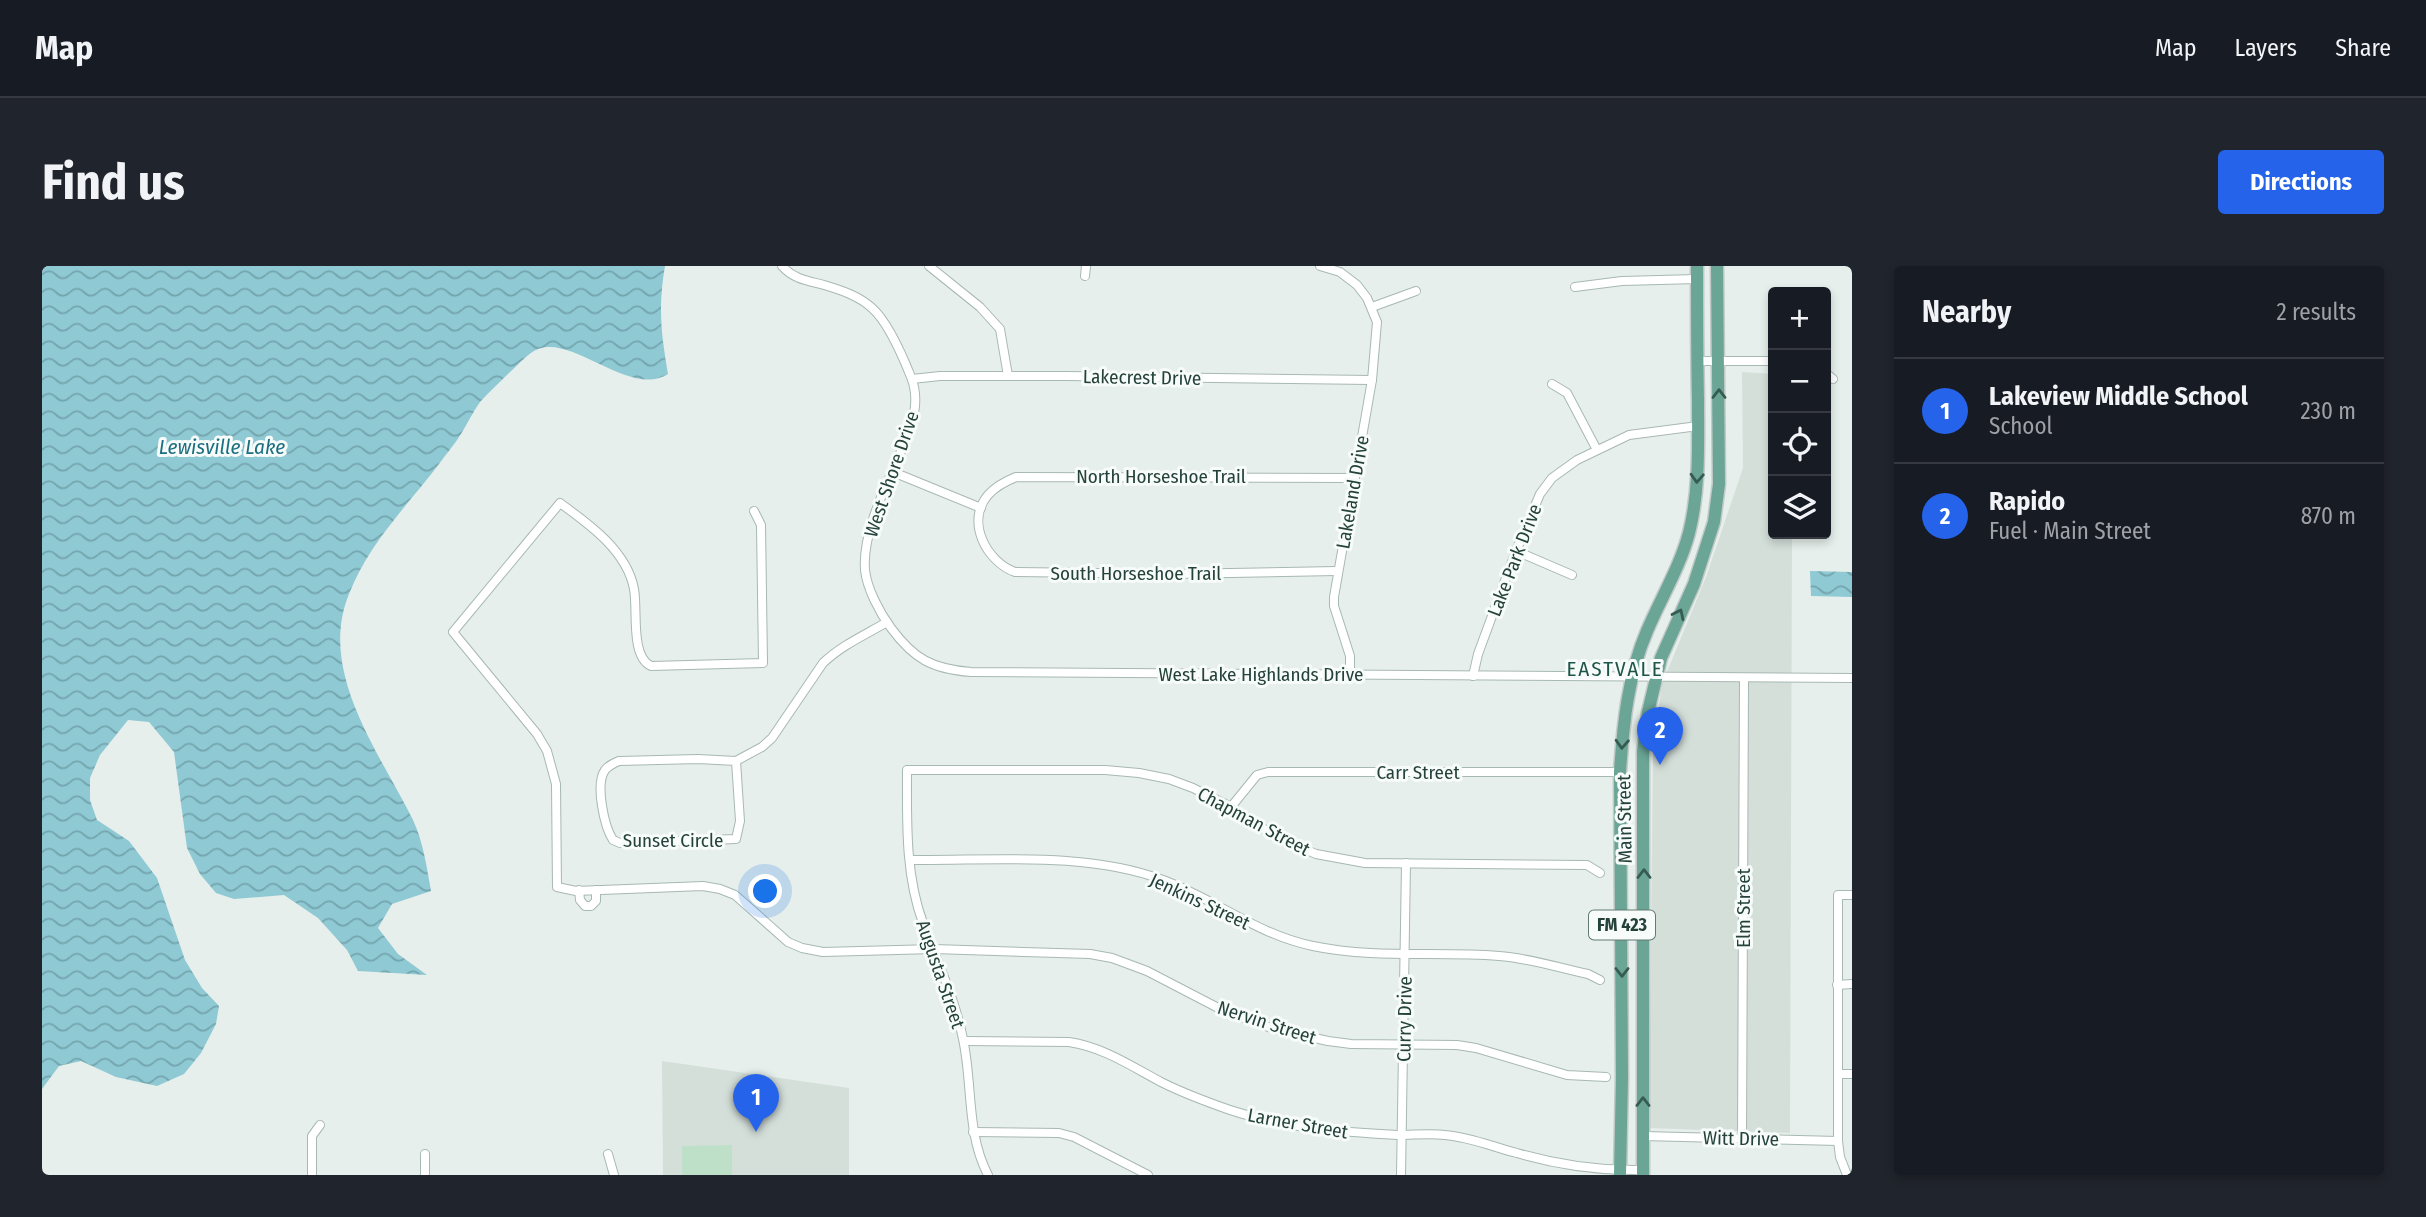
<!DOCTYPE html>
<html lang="en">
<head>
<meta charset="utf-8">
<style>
	:root { --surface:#171b24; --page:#20242c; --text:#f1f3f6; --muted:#9ea1a6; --line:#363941; --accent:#2563eb }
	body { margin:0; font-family:"Fira Sans Condensed",sans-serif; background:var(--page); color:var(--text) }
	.controls { position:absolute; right:21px; top:21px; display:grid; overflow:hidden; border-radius:7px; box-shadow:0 4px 10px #0003 }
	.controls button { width:63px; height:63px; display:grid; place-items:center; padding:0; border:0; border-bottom:2px solid var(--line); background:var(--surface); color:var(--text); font:35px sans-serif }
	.you { position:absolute; left:724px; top:626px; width:24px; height:24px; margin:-18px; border:5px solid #fff; border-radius:50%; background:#1a73e8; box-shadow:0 0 0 10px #1a73e833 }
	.badge { display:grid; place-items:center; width:46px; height:46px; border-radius:50%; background:var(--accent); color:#fff; font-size:23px; font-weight:700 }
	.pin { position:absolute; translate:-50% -58px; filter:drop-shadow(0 2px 4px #0008) }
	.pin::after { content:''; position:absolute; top:37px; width:24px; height:21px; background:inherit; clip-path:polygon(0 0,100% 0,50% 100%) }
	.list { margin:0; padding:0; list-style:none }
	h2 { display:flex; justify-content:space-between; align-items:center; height:91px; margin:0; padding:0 28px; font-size:30px }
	h2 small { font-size:23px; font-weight:400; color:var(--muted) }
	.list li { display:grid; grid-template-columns:46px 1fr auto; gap:21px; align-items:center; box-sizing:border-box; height:105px; padding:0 28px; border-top:2px solid var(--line) }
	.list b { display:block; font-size:26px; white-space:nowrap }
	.list p { margin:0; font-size:23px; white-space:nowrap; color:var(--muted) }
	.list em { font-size:23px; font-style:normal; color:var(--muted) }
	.icon { flex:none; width:38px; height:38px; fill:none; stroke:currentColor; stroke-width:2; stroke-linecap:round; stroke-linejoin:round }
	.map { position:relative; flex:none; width:1810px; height:909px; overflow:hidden; border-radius:7px }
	header { display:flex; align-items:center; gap:42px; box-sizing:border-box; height:98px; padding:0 35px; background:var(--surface); border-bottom:2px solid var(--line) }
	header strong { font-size:33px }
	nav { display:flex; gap:38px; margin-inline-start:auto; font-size:24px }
	.intro { display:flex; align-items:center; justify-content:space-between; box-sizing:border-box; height:168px; padding:0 42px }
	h1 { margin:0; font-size:49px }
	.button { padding:18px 32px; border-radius:7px; background:var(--accent); color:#fff; font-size:24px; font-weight:700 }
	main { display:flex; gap:42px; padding:0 42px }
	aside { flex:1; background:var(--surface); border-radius:7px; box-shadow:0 4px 10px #0003 }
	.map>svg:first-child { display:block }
	.built { fill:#d4dfda }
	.grass { fill:#bfe0c8 }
	.water { fill:url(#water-waves) }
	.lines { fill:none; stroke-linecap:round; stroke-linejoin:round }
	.street-casing { stroke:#a8b8b2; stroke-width:10 }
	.primary-casing { stroke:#c2cac8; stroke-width:15 }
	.street { stroke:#fff; stroke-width:8 }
	.primary { stroke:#6aa596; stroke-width:12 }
	.oneway { stroke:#365b51 }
	.labels { text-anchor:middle; stroke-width:6; stroke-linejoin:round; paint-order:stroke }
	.shield { fill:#f7fbf9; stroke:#637a73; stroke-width:2 }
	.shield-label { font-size:18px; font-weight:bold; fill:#24423a }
	.street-label { font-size:19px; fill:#24423a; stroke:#f7fbf9 }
	.water-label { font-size:21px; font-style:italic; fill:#1c6f80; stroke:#f7fbf9 }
	.neighbourhood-label { font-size:21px; letter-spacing:2px; fill:#1f5548; stroke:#f7fbf9 }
</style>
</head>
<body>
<header>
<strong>Map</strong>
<nav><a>Map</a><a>Layers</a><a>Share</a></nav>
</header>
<div class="intro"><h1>Find us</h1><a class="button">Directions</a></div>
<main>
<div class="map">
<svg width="1810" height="909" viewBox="0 0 1810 909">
	<defs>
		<pattern id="water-waves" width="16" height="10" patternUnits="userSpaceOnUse" patternTransform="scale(1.75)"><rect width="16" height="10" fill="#8ec9d4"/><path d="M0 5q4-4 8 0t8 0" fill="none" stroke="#74a5ad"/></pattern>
	</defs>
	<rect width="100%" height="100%" fill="#e6efeb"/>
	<g class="built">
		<polygon points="1700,106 1731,108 1731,268 1750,268 1748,867 1607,862 1611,482 1620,418 1664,311 1701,202"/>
		<polygon points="620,795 807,822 807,909 621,909"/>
	</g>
	<polygon class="grass" points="690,879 690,909 640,909 640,880"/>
	<g class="water">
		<path d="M0,0h623c-7,41 -4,67 3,108 -37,24 -95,-39 -130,-25 -10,4 -20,16 -28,23 -10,10 -21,20 -30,30 -7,10 -13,22 -19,32 -6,10 -15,20 -22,30 -32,42 -70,79 -90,130 -32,78 31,159 64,226 10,21 14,48 18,71l-39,13 -14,24 20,26 29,21 -69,-4 -11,-21 -29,-32 -34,-23 -50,4 -18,-6 -16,-19 -13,-26 -13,-96 -25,-30 -21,-2 -28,35 -10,23v22l7,20 32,21 28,37 28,82 17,28 17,18 -3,18 -15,29 -17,21 -27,12 -41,-9 -35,-16 -22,5 -17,23z"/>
		<polygon points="1768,305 1810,306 1810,331 1769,330"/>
	</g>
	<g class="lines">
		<g class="street-casing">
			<g id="street">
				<path d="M740,0c11,13 27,15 42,19 17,5 35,11 48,23 16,14 31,49 39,69 10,25 1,48 -9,72 -15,35 -40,83 -37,121 2,19 15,43 26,58 23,31 41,41 80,44l881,6"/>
				<polyline points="887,0 938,41 958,63 966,110"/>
				<polyline points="1278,0 1298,6 1315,19 1325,32 1335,56 1330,114 1292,331 1292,340 1308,390 1308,409"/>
				<polyline points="1043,10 1044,0"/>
				<polyline points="1533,21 1580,15 1655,13"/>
				<polyline points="1330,41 1374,25"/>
				<polyline points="1655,95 1731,95"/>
				<polyline points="1784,107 1791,113"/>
				<polyline points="870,113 898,110 1024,110 1330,114"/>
				<polyline points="1510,118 1525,127 1555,184"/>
				<polyline points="851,206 939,242"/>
				<path d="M712,245l7,14 2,138 -112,3c-21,-10 -13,-56 -17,-77 -7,-38 -45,-65 -74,-86l-107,129 84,102 10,17 9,33 1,103 19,4 127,-5 17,3 15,6 53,47 14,6 21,4 111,-3 156,5 22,4 35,13 79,41 48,17 54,12 23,3 106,1 19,3 91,27 39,2"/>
				<polyline points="1474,285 1530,309"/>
				<path d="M1295,305l-162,3 -160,-2c-28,-10 -50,-50 -27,-77 8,-9 18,-14 28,-18l339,1"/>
				<polyline points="1431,410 1436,388 1474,285 1498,228 1510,212 1535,194 1587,169 1656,160"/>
				<path d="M656,493l38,2 4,60 -4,18 -116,4 -7,-3c-9,-14 -18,-56 -8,-70 4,-5 9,-7 14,-9z"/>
				<path d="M694,495l26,-14 10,-9 51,-75c19,-18 42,-28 64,-41"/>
				<polyline points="1189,541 1215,509 1226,506 1578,506"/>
				<path d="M868,594c81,1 176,-9 253,20 52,19 95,55 150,66 62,13 124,5 186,10 30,2 60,12 89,18l12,6"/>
				<polyline points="537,624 538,634 543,640 549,640 554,635 554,624"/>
				<polyline points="1795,719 1810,718"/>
				<path d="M922,775l105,1c34,5 62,24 92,40 22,11 46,20 69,28 54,18 111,22 168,25 15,0 32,-2 47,0 25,2 48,12 72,18 41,12 83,18 126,17"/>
				<polyline points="1796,808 1810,808"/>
				<polyline points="931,866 1017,867 1032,871 1106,909"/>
				<polyline points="1601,870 1796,875"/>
				<polyline points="1700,872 1702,413"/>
				<polyline points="383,888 383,909"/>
				<polyline points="566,888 572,909"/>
				<polyline points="270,909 270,870 278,859"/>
				<path d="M946,909c-22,-42 -15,-90 -25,-136 -8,-41 -26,-77 -40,-116 -18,-48 -16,-103 -16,-153h198l34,3 30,6 24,9 38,19 45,30 40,17 49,9 222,2 13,8"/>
				<polyline points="1359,909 1364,597"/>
				<polyline points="1805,909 1798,891 1796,875 1796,629 1810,629"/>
			</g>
		</g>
		<g class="primary-casing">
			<g id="primary">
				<path d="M1578,909l2,-98 -2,-305c3,-47 8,-97 27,-141 14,-33 33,-64 42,-98 11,-44 9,-89 9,-133 -1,-45 -1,-89 -1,-134"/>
				<polyline points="1601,909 1601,486 1606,446 1619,392 1652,318 1672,256 1677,218 1675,0"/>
			</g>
		</g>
		<use href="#street" class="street"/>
		<use href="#primary" class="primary"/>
	</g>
	<defs><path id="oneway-chevron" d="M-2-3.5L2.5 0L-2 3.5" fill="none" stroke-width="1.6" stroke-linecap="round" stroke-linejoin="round" transform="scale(1.75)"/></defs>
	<g class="oneway">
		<use href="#oneway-chevron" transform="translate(1677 128) rotate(-90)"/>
		<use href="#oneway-chevron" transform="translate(1655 212) rotate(93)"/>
		<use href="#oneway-chevron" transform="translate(1637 348) rotate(-64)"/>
		<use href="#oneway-chevron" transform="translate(1580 478) rotate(93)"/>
		<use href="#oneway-chevron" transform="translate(1602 608) rotate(-90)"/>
		<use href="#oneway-chevron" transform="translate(1580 706) rotate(90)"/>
		<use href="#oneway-chevron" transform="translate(1601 836) rotate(-90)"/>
	</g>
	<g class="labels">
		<rect class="shield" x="1547" y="644.5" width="66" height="29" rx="5"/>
		<g class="shield-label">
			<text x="1580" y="665">FM 423</text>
		</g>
		<g class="street-label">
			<text transform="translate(1100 111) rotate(1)" y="7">Lakecrest Drive</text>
			<text transform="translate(849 208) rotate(-71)" y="7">West Shore Drive</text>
			<text x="1119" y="217">North Horseshoe Trail</text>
			<text transform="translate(1310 226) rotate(-80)" y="7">Lakeland Drive</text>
			<text transform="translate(1472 294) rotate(-69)" y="7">Lake Park Drive</text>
			<text x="1094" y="314">South Horseshoe Trail</text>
			<text x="1219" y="415">West Lake Highlands Drive</text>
			<text x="1376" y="513">Carr Street</text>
			<text transform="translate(1582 553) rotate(-91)" y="7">Main Street</text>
			<text transform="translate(1212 555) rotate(28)" y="7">Chapman Street</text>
			<text x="631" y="581">Sunset Circle</text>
			<text transform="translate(1158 635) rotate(25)" y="7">Jenkins Street</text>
			<text transform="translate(1701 642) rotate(-90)" y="7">Elm Street</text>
			<text transform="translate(899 708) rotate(71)" y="7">Augusta Street</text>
			<text transform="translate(1362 753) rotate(-89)" y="7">Curry Drive</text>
			<text transform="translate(1225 756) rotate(18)" y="7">Nervin Street</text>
			<text transform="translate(1256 857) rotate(10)" y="7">Larner Street</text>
			<text transform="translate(1699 872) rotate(1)" y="7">Witt Drive</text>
		</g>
		<g class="water-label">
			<text x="180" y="188">Lewisville Lake</text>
		</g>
		<g class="neighbourhood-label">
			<text x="1573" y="410">EASTVALE</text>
		</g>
	</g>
</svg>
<div class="controls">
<button>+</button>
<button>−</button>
<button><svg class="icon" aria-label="locate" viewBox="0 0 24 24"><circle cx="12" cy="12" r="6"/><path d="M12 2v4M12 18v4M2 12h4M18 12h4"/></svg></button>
<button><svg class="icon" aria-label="layers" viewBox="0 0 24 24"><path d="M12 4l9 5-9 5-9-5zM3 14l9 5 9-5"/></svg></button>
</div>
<div class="you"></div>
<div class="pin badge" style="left:714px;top:866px">1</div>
<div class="pin badge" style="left:1618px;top:499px">2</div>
</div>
<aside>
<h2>Nearby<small>2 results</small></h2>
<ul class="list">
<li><span class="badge">1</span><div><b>Lakeview Middle School</b><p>School</p></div><em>230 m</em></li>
<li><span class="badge">2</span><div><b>Rapido</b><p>Fuel · Main Street</p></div><em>870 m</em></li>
</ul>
</aside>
</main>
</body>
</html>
